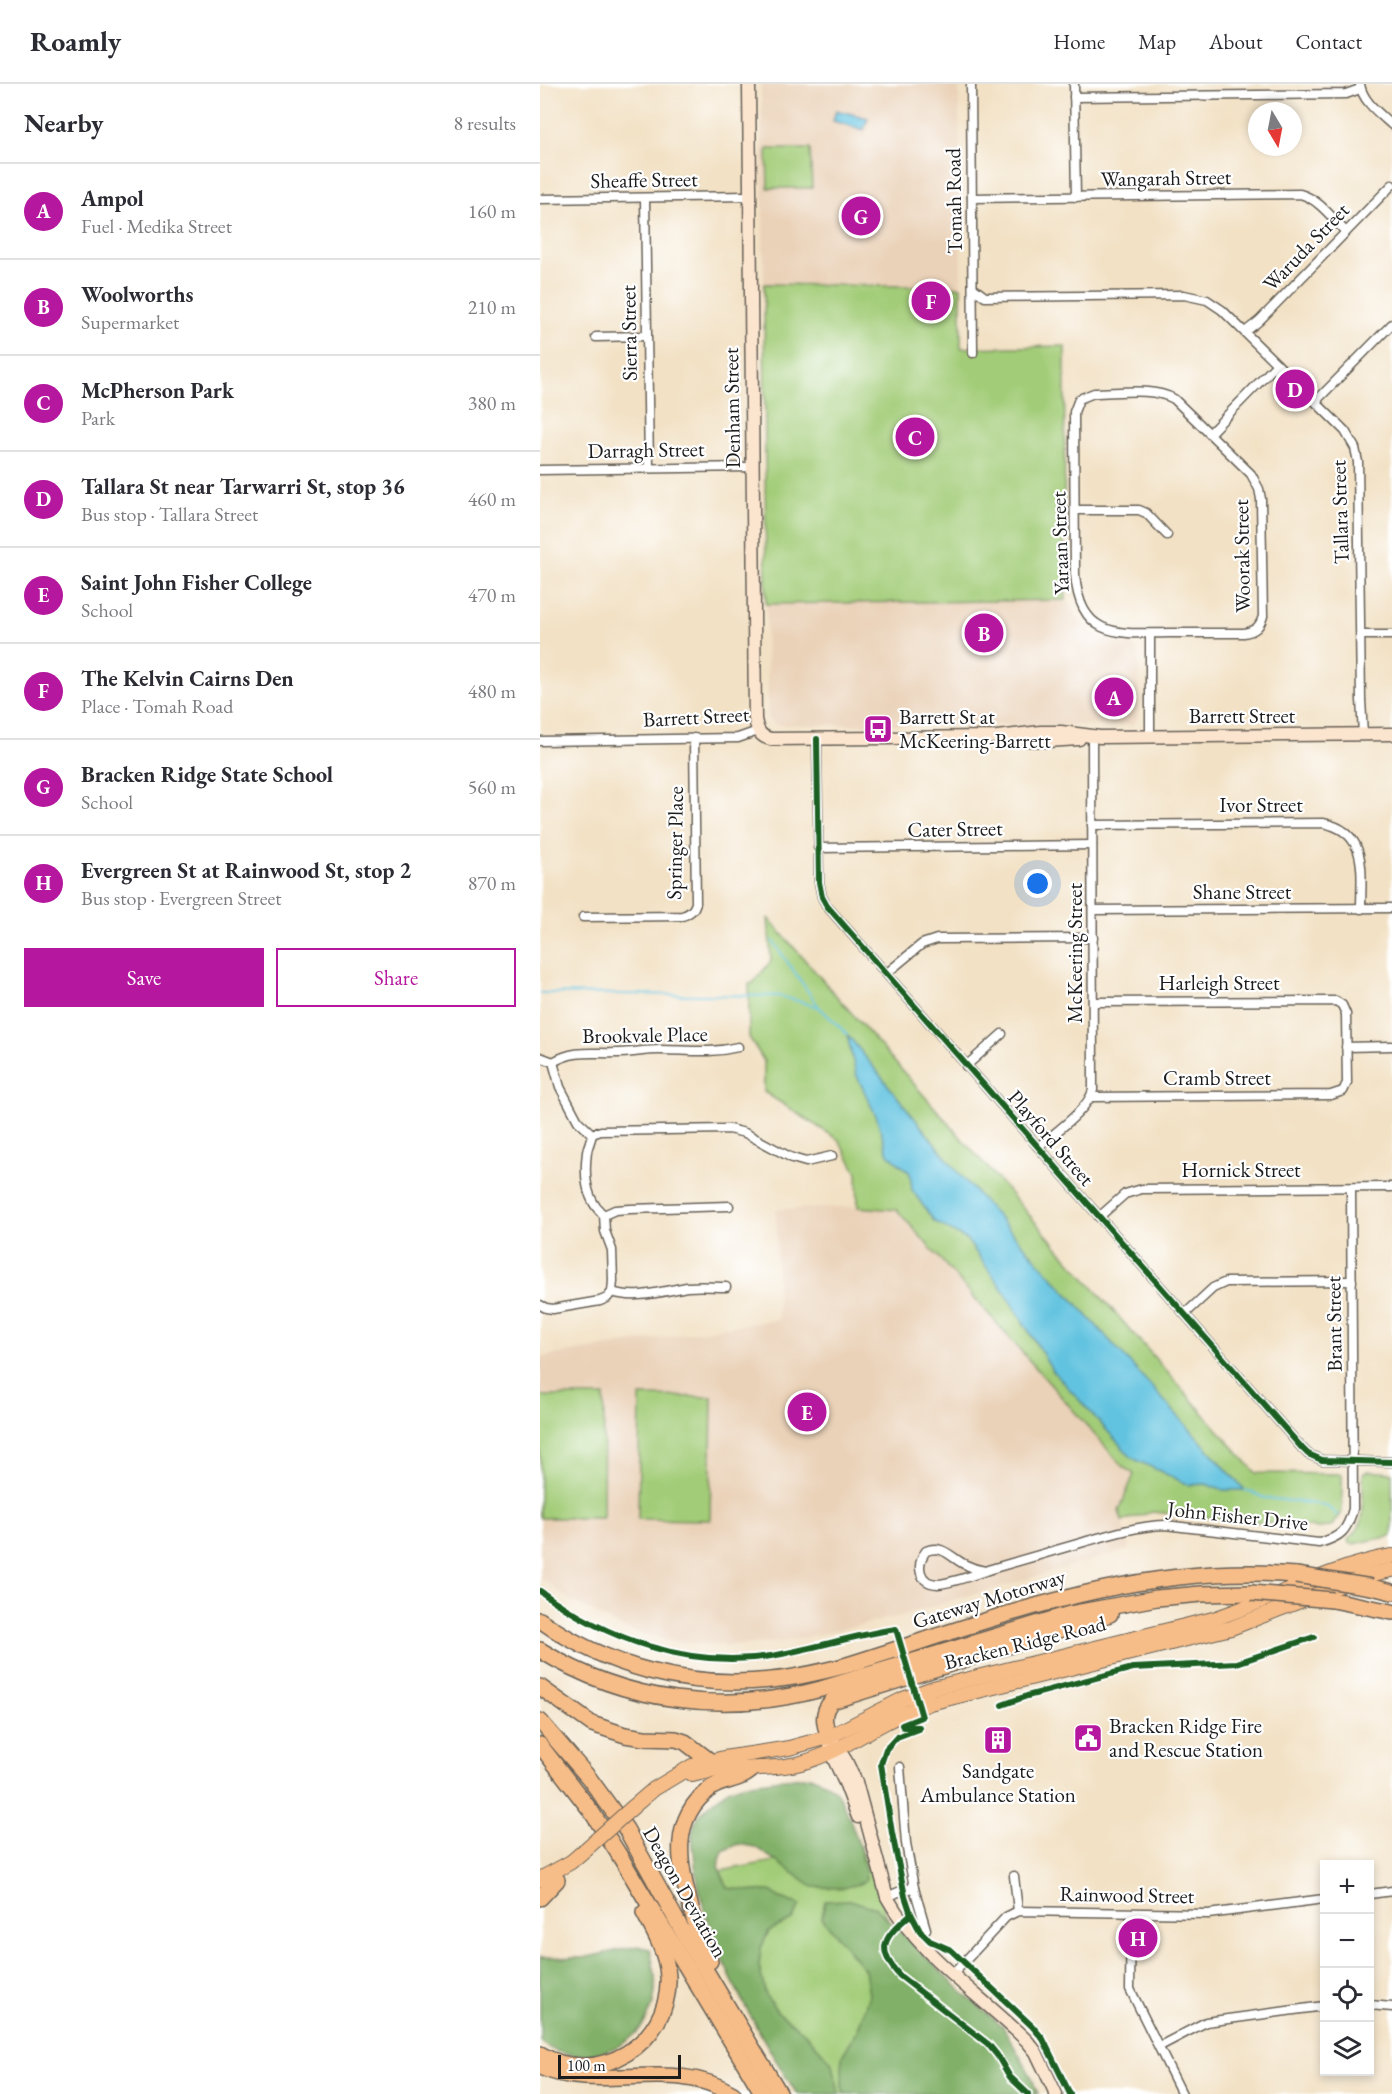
<!DOCTYPE html>
<html lang="en">
<head>
<meta charset="utf-8">
<style>
	:root { --surface:#fff; --page:#f2f2f3; --text:#2b2b33; --muted:#7c7c81; --line:#e1e1e2; --accent:#b5179e }
	body { margin:0; font-family:"EB Garamond",serif; background:var(--page); color:var(--text) }
	.controls { position:absolute; right:18px; bottom:18px; display:grid; overflow:hidden; border-radius:0px; box-shadow:0 3px 9px #0003 }
	.controls button { width:54px; height:54px; display:grid; place-items:center; padding:0; border:0; border-bottom:2px solid var(--line); background:var(--surface); color:var(--text); font:30px sans-serif }
	.compass { position:absolute; left:708px; top:18px; width:54px; height:54px; border-radius:50%; background:var(--surface); box-shadow:0 3px 9px #0003; rotate:170deg }
	.scale { position:absolute; left:18px; bottom:15px; width:123px; box-sizing:border-box; padding-left:6px; border:3px solid #1c1c1c; border-top:0; font-size:16px; line-height:21px; white-space:nowrap; color:#1c1c1c; -webkit-text-stroke:4px #fff; paint-order:stroke }
	.you { position:absolute; left:498px; top:800px; width:21px; height:21px; margin:-15px; border:4px solid #fff; border-radius:50%; background:#1a73e8; box-shadow:0 0 0 9px #1a73e833 }
	.badge { display:grid; place-items:center; width:39px; height:39px; border-radius:50%; background:var(--accent); color:#fff; font-size:20px; font-weight:700 }
	.pin { position:absolute; translate:-50% -50%; border:3px solid #fff; box-shadow:0 2px 6px #0006 }
	.list { margin:0; padding:0; list-style:none }
	h2 { display:flex; justify-content:space-between; align-items:center; height:78px; margin:0; padding:0 24px; font-size:26px }
	h2 small { font-size:20px; font-weight:400; color:var(--muted) }
	.list li { display:grid; grid-template-columns:39px 1fr auto; gap:18px; align-items:center; box-sizing:border-box; height:96px; padding:0 24px; border-top:2px solid var(--line) }
	.list b { display:block; font-size:22px; white-space:nowrap }
	.list p { margin:0; font-size:20px; white-space:nowrap; color:var(--muted) }
	.list em { font-size:20px; font-style:normal; color:var(--muted) }
	.actions { display:flex; gap:12px; padding:18px 24px }
	.actions a { flex:1; padding:14px 0; border:2px solid var(--accent); border-radius:0px; text-align:center; font-size:21px; color:var(--accent) }
	.actions .main { background:var(--accent); color:#fff }
	.icon { flex:none; width:33px; height:33px; fill:none; stroke:currentColor; stroke-width:2; stroke-linecap:round; stroke-linejoin:round }
	.map { position:relative; flex:none; width:852px; height:2010px; overflow:hidden }
	header { display:flex; align-items:center; gap:36px; box-sizing:border-box; height:84px; padding:0 30px; background:var(--surface); border-bottom:2px solid var(--line) }
	header strong { font-size:28px }
	nav { display:flex; gap:33px; margin-inline-start:auto; font-size:21px }
	main { display:flex }
	aside { flex:1; background:var(--surface) }
	.map>svg:first-child { display:block }
	.built { fill:#ead2b8 }
	.green { fill:#a2cc77; stroke:#5f744a; stroke-width:1.5 }
	.forest { fill:#81b068; stroke:#4e6642; stroke-width:1.5 }
	.water { fill:#62c3e0; stroke:#3f707e; stroke-width:1.5 }
	.lines { fill:none; stroke-linecap:round; stroke-linejoin:round }
	.stream { stroke:#62c3e0; stroke-width:2 }
	.street-casing { stroke:#676157; stroke-width:11 }
	.secondary-casing { stroke:#676157; stroke-width:15 }
	.primary-casing { stroke:#676157; stroke-width:16 }
	.highway-casing { stroke:#676157; stroke-width:18 }
	.street { stroke:#fff; stroke-width:8 }
	.secondary { stroke:#fce5cf; stroke-width:12 }
	.primary { stroke:#f7bd88; stroke-width:14 }
	.highway { stroke:#f7bd88; stroke-width:15 }
	.primary-bridge-casing { stroke:#676157; stroke-width:16; stroke-linecap:butt }
	.highway-bridge-casing { stroke:#676157; stroke-width:18; stroke-linecap:butt }
	.primary-bridge { stroke:#f7bd88; stroke-width:14 }
	.highway-bridge { stroke:#f7bd88; stroke-width:15 }
	.cycleway-casing { stroke:#fff; stroke-width:10 }
	.cycleway { stroke:#1b5e20; stroke-width:6 }
	.labels { text-anchor:middle; stroke-width:4.5; stroke-linejoin:round; paint-order:stroke }
	.street-label { font-size:21px; fill:#1c1c1c; stroke:#fff }
	.poi-label { font-size:21px; fill:#1c1c1c; stroke:#fff; text-anchor:start }
</style>
</head>
<body>
<header>
<strong>Roamly</strong>
<nav><a>Home</a><a>Map</a><a>About</a><a>Contact</a></nav>
</header>
<main>
<aside>
<h2>Nearby<small>8 results</small></h2>
<ul class="list">
<li><span class="badge">A</span><div><b>Ampol</b><p>Fuel · Medika Street</p></div><em>160 m</em></li>
<li><span class="badge">B</span><div><b>Woolworths</b><p>Supermarket</p></div><em>210 m</em></li>
<li><span class="badge">C</span><div><b>McPherson Park</b><p>Park</p></div><em>380 m</em></li>
<li><span class="badge">D</span><div><b>Tallara St near Tarwarri St, stop 36</b><p>Bus stop · Tallara Street</p></div><em>460 m</em></li>
<li><span class="badge">E</span><div><b>Saint John Fisher College</b><p>School</p></div><em>470 m</em></li>
<li><span class="badge">F</span><div><b>The Kelvin Cairns Den</b><p>Place · Tomah Road</p></div><em>480 m</em></li>
<li><span class="badge">G</span><div><b>Bracken Ridge State School</b><p>School</p></div><em>560 m</em></li>
<li><span class="badge">H</span><div><b>Evergreen St at Rainwood St, stop 2</b><p>Bus stop · Evergreen Street</p></div><em>870 m</em></li>
</ul>
<div class="actions"><a class="main">Save</a><a>Share</a></div>
</aside>
<div class="map">
<svg width="852" height="2010" viewBox="0 0 852 2010">
	<rect width="100%" height="100%" fill="#fff"/>
	<filter id="ink" filterUnits="userSpaceOnUse"><feTurbulence type="fractalNoise" baseFrequency=".0167" numOctaves="2"/><feDisplacementMap in="SourceGraphic" scale="12" xChannelSelector="R" yChannelSelector="G"/><feConvolveMatrix kernelMatrix="1 2 1 2 8 2 1 2 1" color-interpolation-filters="sRGB"/></filter>
	<filter id="wash" filterUnits="userSpaceOnUse"><feTurbulence type="fractalNoise" baseFrequency=".008" numOctaves="4" result="noise"/><feDisplacementMap in="SourceGraphic" scale="24" xChannelSelector="R" yChannelSelector="G"/><feGaussianBlur stdDeviation="1.35" result="paint"/><feColorMatrix in="noise" values="0 0 0 0 0 0 0 0 0 0 0 0 0 0 0 0 0 1.4 0 .05"/><feComposite in="paint" operator="in"/></filter>
	<g filter="url(#wash)">
		<rect width="100%" height="100%" fill="#f2e1c4"/>
		<g class="built">
			<polygon points="221,0 419,0 421,203 224,200"/>
			<polygon points="526,516 530,519 536,532 554,550 573,558 587,559 596,564 599,571 598,634 592,641 235,641 228,633 226,520"/>
			<polygon points="318,1123 357,1126 583,1383 595,1390 579,1427 590,1465 353,1534 244,1558 186,1562 132,1557 85,1545 27,1514 0,1493 0,1273 238,1235 236,1125"/>
		</g>
		<g class="green">
			<polygon points="227,65 270,65 272,104 228,104"/>
			<polygon points="224,200 421,203 421,264 525,262 524,485 526,516 226,520"/>
			<polygon points="228,834 716,1389 802,1390 802,1427 791,1443 777,1444 612,1428 582,1437 579,1427 594,1390 583,1383 357,1126 318,1123 317,1089 299,1056 224,1008 224,977 209,953 209,900 213,899 231,877"/>
			<polygon points="0,1312 64,1312 63,1434 0,1434"/>
			<polygon points="100,1312 172,1313 170,1436 98,1435"/>
			<polygon points="827,1387 852,1389 852,1452 813,1460 809,1459 808,1456 821,1440 823,1429 823,1390"/>
			<polygon points="320,1761 349,1838 349,2010 275,2010 204,1878 175,1788"/>
		</g>
		<g class="forest">
			<path d="M270,1692c7,3 16,6 21,11 16,13 34,72 35,93l-7,4 -16,4 -29,-1 -59,-40 -17,-3 -15,7 -5,15 10,22 25,3h18l9,7 20,7 -8,15 -23,11 -8,17 -2,18 7,30 12,16 27,21 28,31 6,30h-42c-43,-67 -99,-162 -103,-242 -1,-7 -3,-16 -1,-23 2,-15 21,-28 32,-37 17,-12 63,-12 85,-16z"/>
			<polygon points="309,1816 336,1824 423,1909 463,1943 491,1992 498,2010 305,2010 302,2003 302,1972 318,1945 329,1911 325,1886 282,1834 285,1817"/>
			<path d="M98,1862l12,3c5,23 9,40 0,63 -16,41 -76,57 -110,30v-85l43,1z"/>
		</g>
		<g class="water">
			<polygon points="296,26 328,34 324,46 293,37"/>
			<polygon points="307,950 421,1092 705,1406 681,1406 666,1400 649,1401 592,1374 513,1287 466,1210 427,1156 394,1137 372,1106 370,1089 348,1070 337,1034 316,990"/>
		</g>
		<g class="lines">
			<g class="stream">
				<polyline points="232,856 279,923 307,950"/>
				<polyline points="0,909 240,912 279,923"/>
				<polyline points="705,1406 725,1414 785,1421 797,1431"/>
			</g>
		</g>
	</g>
	<g filter="url(#ink)">
		<g class="lines">
			<g class="street-casing">
				<g id="street">
					<polyline points="431,0 433,269"/>
					<polyline points="534,0 536,113"/>
					<path d="M820,0c2,17 20,30 32,41"/>
					<polyline points="534,13 806,10 820,5"/>
					<polyline points="105,114 109,384"/>
					<path d="M432,114l328,-4c19,5 32,24 46,38"/>
					<polyline points="0,115 209,112"/>
					<polyline points="433,204 445,213 644,211 667,216 682,226 805,347 815,364 818,378 821,616 823,650"/>
					<polyline points="705,248 719,237 852,101"/>
					<polyline points="56,253 106,252"/>
					<path d="M554,309c25,0 58,-6 80,6l77,75 8,15 2,10 2,117c-3,11 -8,15 -19,17 -25,0 -50,0 -75,0 -53,1 -89,5 -94,-59l-1,-162 5,-13z"/>
					<polyline points="776,317 852,240"/>
					<polyline points="670,349 737,280"/>
					<polyline points="0,386 212,383"/>
					<polyline points="536,426 599,426 606,429 627,451"/>
					<polyline points="610,550 610,652"/>
					<polyline points="821,551 852,551"/>
					<polyline points="277,655 279,798 282,813 287,822 762,1364 768,1370 782,1376 852,1378"/>
					<polyline points="0,657 198,654 218,647"/>
					<path d="M552,741l231,-2c46,9 38,49 38,86"/>
					<polyline points="278,764 552,761"/>
					<polyline points="553,826 852,824"/>
					<path d="M43,833l99,-1c8,-2 12,-6 14,-13l-2,-165"/>
					<polyline points="347,889 382,860 397,855 553,854"/>
					<polyline points="806,963 852,962"/>
					<path d="M0,973l13,5 7,25 18,34 14,13c-1,7 -4,11 -5,18 -3,23 -2,48 17,63l1,16 7,19 1,31 -1,11 -5,6 -7,3 -47,8 -7,-1 -6,-3"/>
					<path d="M13,978c22,-13 40,-8 64,-9 14,0 28,-3 42,-3 29,0 51,4 79,-3"/>
					<polyline points="426,982 462,950"/>
					<polyline points="551,1013 791,1011 803,1007 807,999 806,930 802,921 796,917 554,918"/>
					<polyline points="52,1050 61,1047 189,1045 205,1049 252,1074 266,1078 292,1072"/>
					<path d="M498,1063c16,-14 50,-37 55,-57l-1,-354"/>
					<polyline points="64,1131 75,1126 90,1125 189,1122"/>
					<polyline points="559,1133 585,1110 602,1105 852,1103"/>
					<path d="M72,1208c24,8 51,-1 75,-5 13,-1 26,0 39,0"/>
					<polyline points="645,1230 673,1204 686,1198 812,1197"/>
					<path d="M445,1487c-7,-1 -13,-3 -19,-6 -15,-7 -23,-21 -40,-14 -10,13 -8,33 12,33 15,-1 38,-10 53,-15 31,-9 62,-18 93,-27 27,-8 53,-16 81,-17l154,18c22,-6 28,-12 34,-34l-2,-321"/>
					<polyline points="360,1683 366,1759 374,1804 386,1845"/>
					<polyline points="474,1792 478,1827"/>
					<polyline points="830,1810 852,1807"/>
					<polyline points="347,1813 363,1806 374,1804"/>
					<polyline points="591,1830 590,1905 642,2010"/>
					<polyline points="414,1889 466,1833 478,1827 668,1830 784,1815"/>
					<polyline points="830,1921 852,1923"/>
					<polyline points="620,1962 666,1938 784,1922"/>
				</g>
			</g>
			<g class="secondary-casing">
				<g id="secondary">
					<path d="M209,0l6,635c2,11 5,18 16,20l226,-2 44,-5h20l39,5 292,-3"/>
					<polyline points="472,655 507,657 539,655"/>
					<path d="M294,1658l12,19 10,21 31,115c32,59 93,97 140,144l9,11 20,42"/>
					<polyline points="290,1660 291,1669 306,1701 318,1733"/>
				</g>
			</g>
			<g class="primary-casing">
				<g id="primary">
					<path d="M152,1691c36,-10 74,-3 109,-12 33,-9 58,-27 87,-42 13,-7 28,-12 42,-18l301,-75 133,-52 28,-6"/>
					<path d="M93,1723l21,-18 38,-23 32,-8 65,-10 40,-11 74,-38 30,-11 280,-69c59,-19 117,-52 179,-63"/>
					<polyline points="0,1795 31,1778 46,1765"/>
				</g>
			</g>
			<g class="highway-casing">
				<g id="highway">
					<polyline points="832,1503 852,1508"/>
					<polyline points="793,1516 852,1528"/>
					<path d="M0,1536c66,47 150,69 231,60 25,-2 49,-8 73,-14 148,-46 293,-105 452,-91"/>
					<path d="M0,1566c85,53 186,65 281,39l249,-75 87,-16 44,-4 50,-1"/>
					<polyline points="0,1603 52,1640 85,1651 104,1654 136,1655 145,1658 170,1677"/>
					<polyline points="0,1637 49,1694 86,1745 148,1857 240,2010"/>
					<path d="M289,1653c-5,-13 -8,-25 3,-36l278,-87"/>
					<polyline points="0,1661 51,1727 78,1769 223,2010"/>
					<polyline points="0,1814 17,1796"/>
					<path d="M170,1877c-9,-17 -14,-35 -19,-53 -12,-43 -22,-89 20,-120 10,-7 21,-7 31,-12 4,-1 8,-5 11,-7"/>
					<path d="M0,1970c57,35 131,-11 128,-77 -1,-23 -13,-44 -24,-64"/>
					<path d="M0,1983c63,27 130,-11 193,27"/>
				</g>
			</g>
			<use href="#street" class="street"/>
			<use href="#secondary" class="secondary"/>
			<use href="#primary" class="primary"/>
			<use href="#highway" class="highway"/>
			<g class="primary-bridge-casing">
				<polyline id="primary-bridge" points="46,1765 93,1723"/>
			</g>
			<g class="highway-bridge-casing">
				<g id="highway-bridge">
					<polyline points="756,1491 832,1503"/>
					<polyline points="711,1509 793,1516"/>
				</g>
			</g>
			<use href="#primary-bridge" class="primary-bridge"/>
			<use href="#highway-bridge" class="highway-bridge"/>
			<g class="cycleway-casing">
				<g id="cycleway">
					<polyline points="277,655 279,798 282,813 287,822 762,1364 768,1370 782,1376 852,1378"/>
					<path d="M0,1507c65,48 149,78 231,65 42,-7 83,-21 125,-27l26,88 -20,8 1,2h16v2"/>
					<polyline points="462,1621 487,1612 593,1584 697,1579 774,1553"/>
					<polyline points="378,1645 357,1653 346,1665 341,1680 352,1749 365,1812 371,1830 380,1847 390,1857 411,1866 492,1942 503,1955 530,2010"/>
					<path d="M371,1830c-25,22 -38,33 -11,62l88,68 9,11 13,22 18,17"/>
				</g>
			</g>
			<use href="#cycleway" class="cycleway"/>
		</g>
	</g>
	<defs>
		<g id="bus-square" transform="scale(1.5)"><rect x="-9" y="-9" width="18" height="18" rx="4" fill="#b5179e" stroke="#fff"/><path d="M-5-6H5V4H4V6H2V4H-2V6H-4V4H-5ZM-3.5-4V0h7V-4ZM-3.5 1.2v1.5H-2V1.2ZM2 1.2v1.5H3.5V1.2Z" fill="#fff"/></g>
		<g id="civic-square" transform="scale(1.5)"><rect x="-9" y="-9" width="18" height="18" rx="4" fill="#b5179e" stroke="#fff"/><path d="M-.6-6.5H3V-4.5H.6V-3L4-1V1h2V6H-6V1h2V-1L-.6-3ZM-1.2 2.5V6h2.4V2.5Z" fill="#fff"/></g>
		<g id="building-square" transform="scale(1.5)"><rect x="-9" y="-9" width="18" height="18" rx="4" fill="#b5179e" stroke="#fff"/><path d="M-4-6H4V6H1V3H-1V6H-4ZM-2.5-4.3h1.7v1.8h-1.7ZM.8-4.3h1.7v1.8H.8ZM-2.5-1h1.7V.8h-1.7ZM.8-1h1.7V.8H.8Z" fill="#fff"/></g>
	</defs>
	<g fill-rule="evenodd">
		<use href="#bus-square" x="338" y="645"/>
		<use href="#civic-square" x="548" y="1654"/>
		<use href="#building-square" x="458" y="1656"/>
	</g>
	<g class="labels">
		<g class="street-label">
			<text transform="translate(626 94) rotate(-1)" y="7">Wangarah Street</text>
			<text transform="translate(104 96) rotate(-1)" y="7">Sheaffe Street</text>
			<text transform="translate(414 117) rotate(-91)" y="7">Tomah Road</text>
			<text transform="translate(766 163) rotate(-46)" y="7">Waruda Street</text>
			<text transform="translate(89 249) rotate(-91)" y="7">Sierra Street</text>
			<text transform="translate(192 324) rotate(-91)" y="7">Denham Street</text>
			<text transform="translate(106 366) rotate(-1)" y="7">Darragh Street</text>
			<text transform="translate(800 428) rotate(-92)" y="7">Tallara Street</text>
			<text transform="translate(520 459) rotate(-92)" y="7">Yaraan Street</text>
			<text transform="translate(702 472) rotate(-91)" y="7">Woorak Street</text>
			<text x="702" y="639">Barrett Street</text>
			<text transform="translate(156 633) rotate(-3)" y="7">Barrett Street</text>
			<text x="721" y="728">Ivor Street</text>
			<text transform="translate(415 745) rotate(-1)" y="7">Cater Street</text>
			<text transform="translate(135 759) rotate(-89)" y="7">Springer Place</text>
			<text x="702" y="815">Shane Street</text>
			<text transform="translate(535 869) rotate(-90)" y="7">McKeering Street</text>
			<text x="679" y="906">Harleigh Street</text>
			<text transform="translate(105 951) rotate(-1)" y="7">Brookvale Place</text>
			<text x="677" y="1001">Cramb Street</text>
			<text transform="translate(511 1054) rotate(49)" y="7">Playford Street</text>
			<text x="701" y="1093">Hornick Street</text>
			<text transform="translate(794 1240) rotate(-91)" y="7">Brant Street</text>
			<text transform="translate(698 1432) rotate(6)" y="7">John Fisher Drive</text>
			<text transform="translate(449 1515) rotate(-17)" y="7">Gateway Motorway</text>
			<text transform="translate(485 1559) rotate(-14)" y="7">Bracken Ridge Road</text>
			<text transform="translate(145 1808) rotate(60)" y="7">Deagon Deviation</text>
			<text transform="translate(587 1811) rotate(1)" y="7">Rainwood Street</text>
		</g>
		<g class="poi-label">
			<text x="359" y="640">Barrett St at<tspan x="359" dy="24">McKeering-Barrett</tspan></text>
			<text x="569" y="1649">Bracken Ridge Fire<tspan x="569" dy="24">and Rescue Station</tspan></text>
			<text x="458" y="1694" text-anchor="middle">Sandgate<tspan x="458" dy="24">Ambulance Station</tspan></text>
		</g>
	</g>
</svg>
<div class="controls">
<button>+</button>
<button>−</button>
<button><svg class="icon" aria-label="locate" viewBox="0 0 24 24"><circle cx="12" cy="12" r="6"/><path d="M12 2v4M12 18v4M2 12h4M18 12h4"/></svg></button>
<button><svg class="icon" aria-label="layers" viewBox="0 0 24 24"><path d="M12 4l9 5-9 5-9-5zM3 14l9 5 9-5"/></svg></button>
</div>
<svg class="compass" viewBox="-18 -18 36 36"><path d="M0-13l5 13h-10z" fill="#e53935"/><path d="M0 13l5-13h-10z" fill="#7c7c81"/></svg>
<div class="scale">100 m</div>
<div class="you"></div>
<div class="pin badge" style="left:574px;top:613px">A</div>
<div class="pin badge" style="left:444px;top:549px">B</div>
<div class="pin badge" style="left:375px;top:353px">C</div>
<div class="pin badge" style="left:755px;top:305px">D</div>
<div class="pin badge" style="left:267px;top:1328px">E</div>
<div class="pin badge" style="left:391px;top:217px">F</div>
<div class="pin badge" style="left:321px;top:132px">G</div>
<div class="pin badge" style="left:598px;top:1854px">H</div>
</div>
</main>
</body>
</html>
